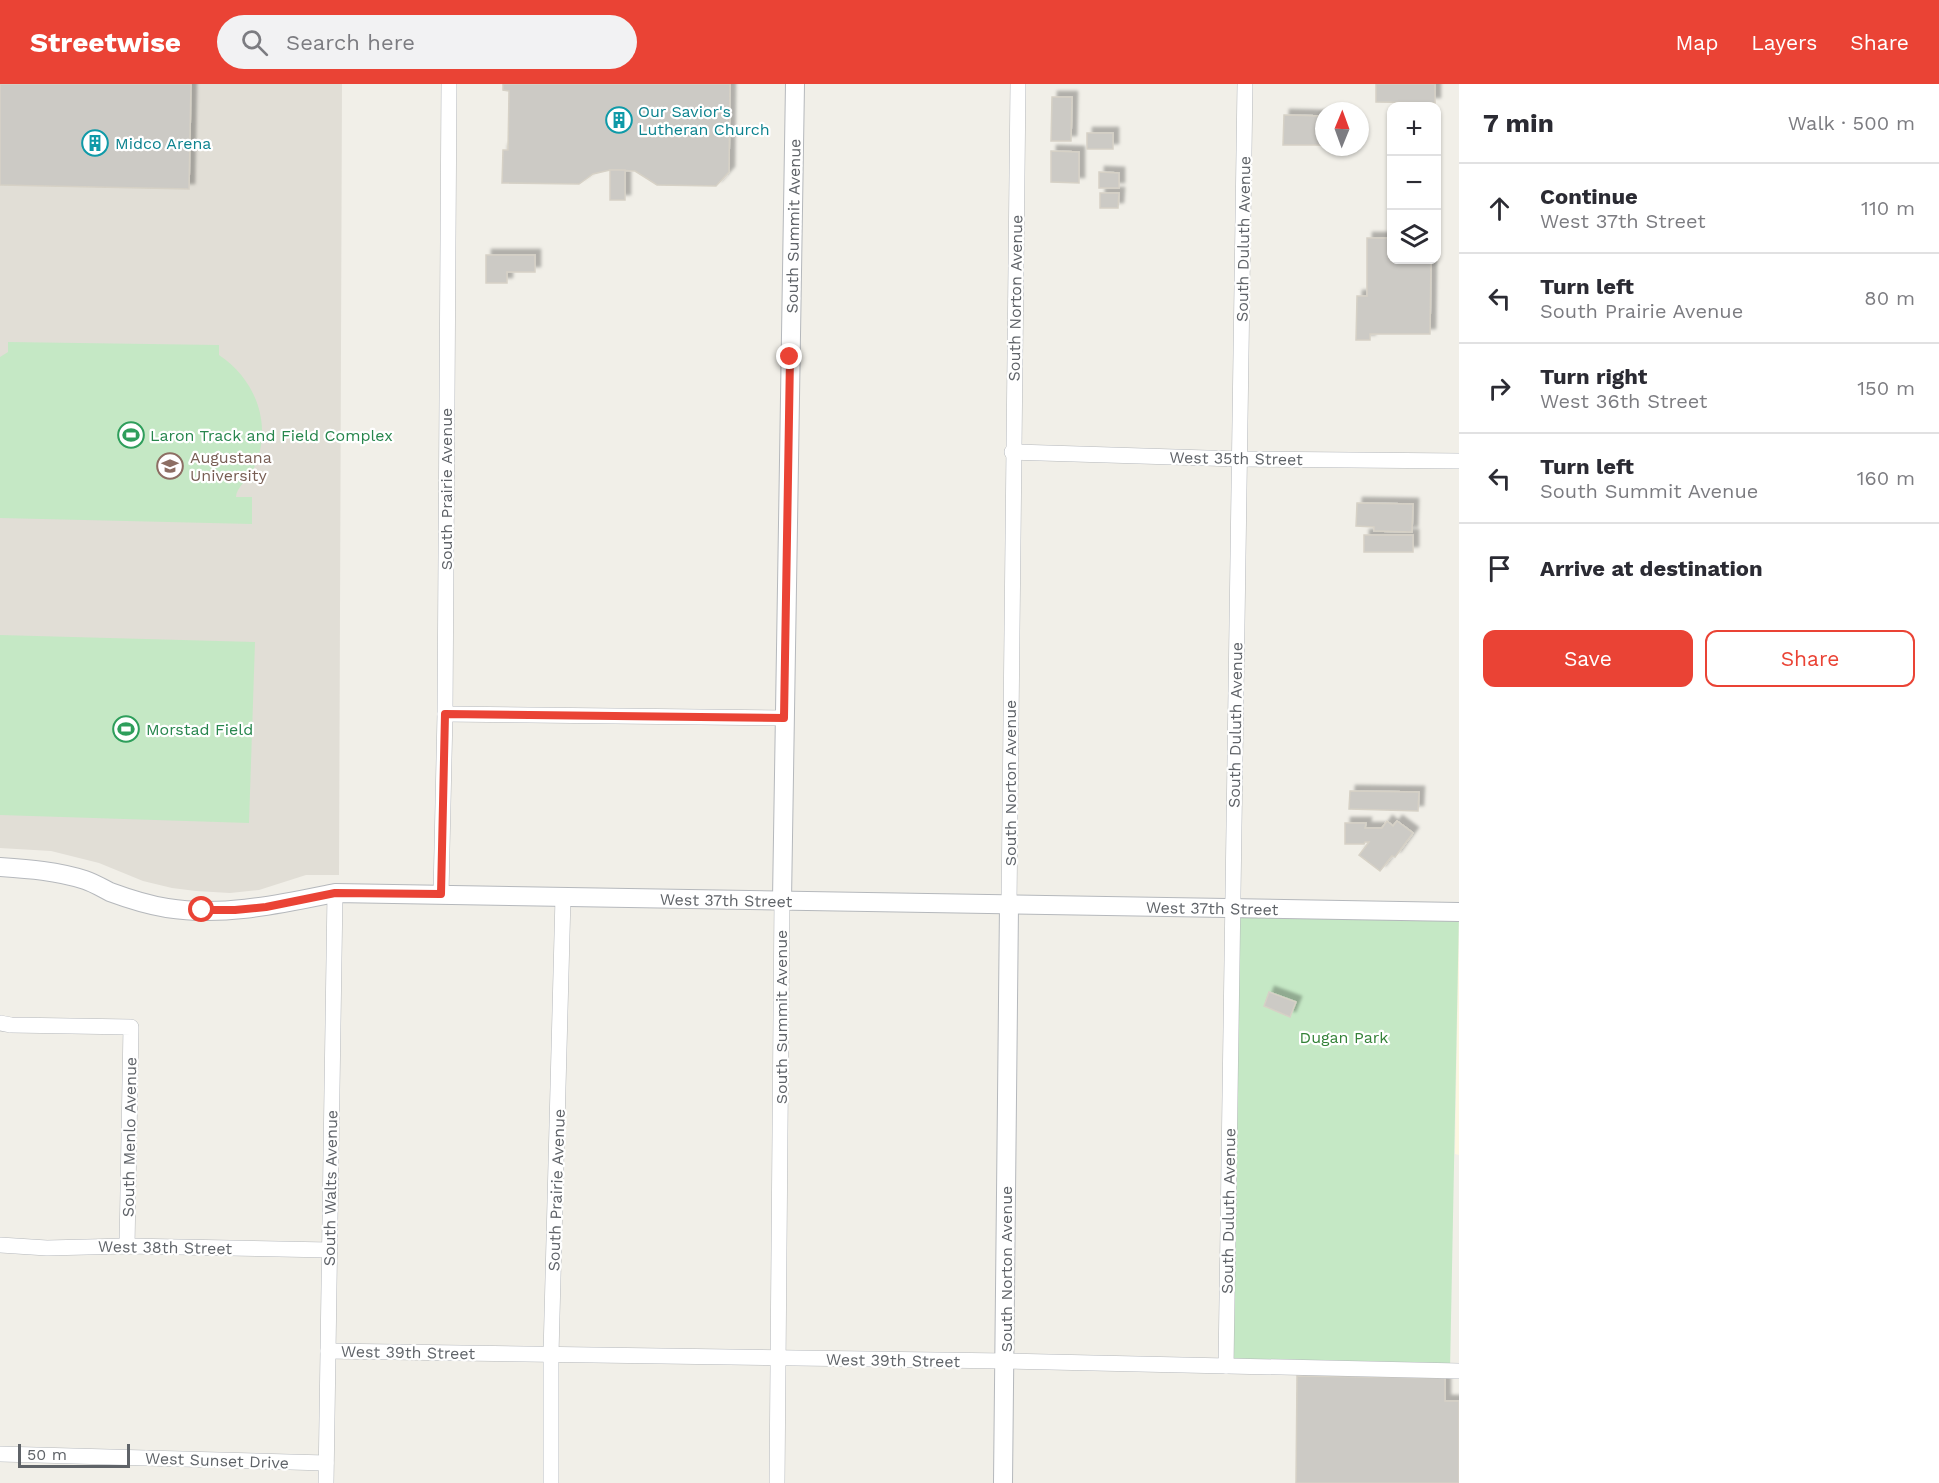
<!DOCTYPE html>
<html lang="en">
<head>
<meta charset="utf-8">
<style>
	:root { --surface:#fff; --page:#f2f2f3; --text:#2b2b33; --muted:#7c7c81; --line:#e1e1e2; --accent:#ea4335 }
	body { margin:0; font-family:"Work Sans",sans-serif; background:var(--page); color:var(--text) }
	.controls { position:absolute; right:18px; top:18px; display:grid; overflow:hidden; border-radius:12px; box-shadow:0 2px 4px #0004 }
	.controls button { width:54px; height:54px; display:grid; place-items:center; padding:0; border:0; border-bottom:2px solid var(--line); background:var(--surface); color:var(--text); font:30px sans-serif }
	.compass { position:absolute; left:1315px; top:18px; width:54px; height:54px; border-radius:50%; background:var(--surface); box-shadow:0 2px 4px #0004; rotate:1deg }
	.scale { position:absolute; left:18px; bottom:15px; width:112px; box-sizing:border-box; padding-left:6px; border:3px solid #5f6368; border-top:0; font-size:16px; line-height:21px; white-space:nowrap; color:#5f6368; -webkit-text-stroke:4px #fff; paint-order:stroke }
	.stop { position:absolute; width:18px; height:18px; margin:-14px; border:4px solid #ea4335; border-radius:50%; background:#fff }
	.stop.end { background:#ea4335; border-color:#fff; box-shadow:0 2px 6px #0008 }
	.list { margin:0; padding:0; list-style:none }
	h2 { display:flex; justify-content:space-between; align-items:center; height:78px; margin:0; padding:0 24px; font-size:26px }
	h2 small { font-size:20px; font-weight:400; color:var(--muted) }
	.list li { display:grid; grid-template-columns:39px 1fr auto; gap:18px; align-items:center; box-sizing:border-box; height:90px; padding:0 24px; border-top:2px solid var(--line) }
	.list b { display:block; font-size:22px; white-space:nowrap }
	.list p { margin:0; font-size:20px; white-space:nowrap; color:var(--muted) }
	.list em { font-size:20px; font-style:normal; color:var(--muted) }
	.actions { display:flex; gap:12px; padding:18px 24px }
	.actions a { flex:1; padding:14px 0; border:2px solid var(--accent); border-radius:12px; text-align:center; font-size:21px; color:var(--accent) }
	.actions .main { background:var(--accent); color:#fff }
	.icon { flex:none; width:33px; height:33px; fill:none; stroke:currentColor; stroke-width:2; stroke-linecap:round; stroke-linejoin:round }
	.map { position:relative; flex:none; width:1459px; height:1399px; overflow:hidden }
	header { display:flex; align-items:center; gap:36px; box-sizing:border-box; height:84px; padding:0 30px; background:var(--accent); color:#fff }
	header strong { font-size:28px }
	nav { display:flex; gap:33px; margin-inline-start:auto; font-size:21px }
	.search { width:420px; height:54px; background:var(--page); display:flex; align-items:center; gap:15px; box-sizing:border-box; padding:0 21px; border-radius:33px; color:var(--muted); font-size:22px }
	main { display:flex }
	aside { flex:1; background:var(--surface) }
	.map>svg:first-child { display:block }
	.commercial { fill:#fef7e0 }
	.education { fill:#e1ded6 }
	.green { fill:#c5e8c5 }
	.building { fill:#cccac5; stroke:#d6d1c6; stroke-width:1.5; filter:url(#shadow) }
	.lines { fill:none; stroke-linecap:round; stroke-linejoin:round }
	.minor-casing { stroke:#b5b8bc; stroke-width:16 }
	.tertiary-casing { stroke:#b5b8bc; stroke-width:20 }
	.minor { stroke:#fff; stroke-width:15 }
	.tertiary { stroke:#fff; stroke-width:18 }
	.route { stroke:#ea4335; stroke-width:8 }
	.labels { text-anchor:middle; stroke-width:4.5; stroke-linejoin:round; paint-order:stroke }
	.culture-label { font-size:16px; fill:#0d838f; stroke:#fff; text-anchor:start }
	.street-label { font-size:16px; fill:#5f6368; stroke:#fff }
	.leisure-label { font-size:16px; fill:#27864d; stroke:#fff; text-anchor:start }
	.education-label { font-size:16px; fill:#785e54; stroke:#fff; text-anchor:start }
	.park-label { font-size:16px; fill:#348238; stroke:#fff }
</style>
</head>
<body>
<header>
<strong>Streetwise</strong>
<div class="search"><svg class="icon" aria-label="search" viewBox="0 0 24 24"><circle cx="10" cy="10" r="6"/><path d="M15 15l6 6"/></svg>Search here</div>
<nav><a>Map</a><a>Layers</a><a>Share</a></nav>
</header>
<main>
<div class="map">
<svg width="1459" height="1399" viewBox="0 0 1459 1399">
	<defs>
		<filter id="shadow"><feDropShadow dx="5.5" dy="-5.5" stdDeviation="1.5" flood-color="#0004"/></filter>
	</defs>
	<rect width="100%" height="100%" fill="#f1efe8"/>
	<polygon class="commercial" points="1459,835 1459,1071 1455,1070"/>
	<polygon class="education" points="0,0 342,0 339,791 306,791 259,806 230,809 196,807 172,804 143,797 99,779 51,767 0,764"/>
	<g class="green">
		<path d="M8,258l211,3v10c38,25 55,73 34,115 -5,9 -17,18 -17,27h16v27l-252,-6v-161l8,-5z"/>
		<polygon points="0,551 255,558 249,739 0,731"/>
		<polygon points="1232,824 1459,828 1450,1287 1226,1282"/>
	</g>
	<g class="building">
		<polygon points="0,0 191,0 189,105 0,101"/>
		<polygon points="503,0 730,0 729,88 716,102 657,101 635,87 610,86 593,90 579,100 502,99 503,66 508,66 509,7 503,6"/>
		<polygon points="1376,0 1435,0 1435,19 1376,18"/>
		<polygon points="1052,13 1072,13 1071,57 1051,57"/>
		<polygon points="1284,31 1324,32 1324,61 1283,61"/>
		<rect x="1087" y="49" width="26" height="16"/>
		<polygon points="1051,67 1079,68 1079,99 1051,98"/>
		<rect x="610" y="86" width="15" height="30"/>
		<polygon points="1099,88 1119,89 1119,104 1099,104"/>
		<polygon points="1100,109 1119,109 1118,124 1100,124"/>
		<polygon points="1367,154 1392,154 1392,176 1431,176 1430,250 1370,250 1370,256 1356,256 1357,212 1367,212"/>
		<polygon points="486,171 535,171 535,188 507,188 507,199 486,199"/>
		<polygon points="1357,419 1413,420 1412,448 1374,447 1374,443 1356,442"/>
		<rect x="1364" y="451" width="49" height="17"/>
		<polygon points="1350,707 1419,708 1418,727 1349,725"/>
		<polygon points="1387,737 1393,742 1397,737 1413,749 1395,773 1392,772 1380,787 1359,771 1369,758 1365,758 1364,760 1345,760 1345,739 1366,739 1365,744 1382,744"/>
		<polygon points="1269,908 1296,918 1290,933 1264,922"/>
		<polygon points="1297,1292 1445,1294 1445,1317 1459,1317 1459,1399 1296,1399"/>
	</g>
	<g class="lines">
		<g class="minor-casing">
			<g id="minor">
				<polyline points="1012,368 1239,375 1459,377"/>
				<polyline points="445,630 785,634"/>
				<polyline points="441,810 445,630 449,0"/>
				<polyline points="1009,821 1018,0"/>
				<polyline points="0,939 11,941 131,943 127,1162"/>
				<polyline points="0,1161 47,1164 127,1162 329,1166"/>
				<polyline points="328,1267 1005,1277 1459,1287"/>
				<polyline points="1226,1282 1245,0"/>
				<polyline points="0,1370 326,1379"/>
				<polyline points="326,1399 335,809"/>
				<polyline points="551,1399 551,1270 563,813"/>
				<polyline points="777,1399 782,816"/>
			</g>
		</g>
		<g class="tertiary-casing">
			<g id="tertiary">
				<path d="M0,783c29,2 57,4 85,13 9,3 17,8 25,12 19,7 38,13 57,16 57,9 113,-4 168,-15l1124,19"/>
				<polyline points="782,816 795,0"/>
				<polyline points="1003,1399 1009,821"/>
			</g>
		</g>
		<use href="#minor" class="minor"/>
		<use href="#tertiary" class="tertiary"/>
	</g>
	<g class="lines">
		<polyline class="route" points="202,826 235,826 266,823 335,809 441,810 445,630 784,634 790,273"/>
	</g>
	<defs>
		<g id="building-ring" transform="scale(1.35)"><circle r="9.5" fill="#fff" stroke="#0f9aa8" stroke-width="1.5"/><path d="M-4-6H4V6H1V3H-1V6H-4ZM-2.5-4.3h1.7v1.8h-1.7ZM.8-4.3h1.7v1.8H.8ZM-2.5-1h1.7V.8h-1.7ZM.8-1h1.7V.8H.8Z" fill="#0f9aa8"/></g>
		<g id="stadium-ring" transform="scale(1.35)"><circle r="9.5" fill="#fff" stroke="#2e9e5b" stroke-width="1.5"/><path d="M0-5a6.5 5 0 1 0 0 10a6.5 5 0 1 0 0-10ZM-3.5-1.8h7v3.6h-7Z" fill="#2e9e5b"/></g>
		<g id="university-ring" transform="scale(1.35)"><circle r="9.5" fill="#fff" stroke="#8d6e63" stroke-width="1.5"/><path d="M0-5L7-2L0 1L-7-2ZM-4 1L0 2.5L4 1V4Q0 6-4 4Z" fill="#8d6e63"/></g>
	</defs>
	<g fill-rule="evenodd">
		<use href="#building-ring" x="619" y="36"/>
		<use href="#building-ring" x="95" y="59"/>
		<use href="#stadium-ring" x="131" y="351"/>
		<use href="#university-ring" x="170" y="382"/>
		<use href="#stadium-ring" x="126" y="645"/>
	</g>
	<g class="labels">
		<g class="culture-label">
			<text x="638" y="33">Our Savior's<tspan x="638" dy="18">Lutheran Church</tspan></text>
			<text x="115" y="65">Midco Arena</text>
		</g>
		<g class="street-label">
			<text transform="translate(793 142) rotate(-89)" y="6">South Summit Avenue</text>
			<text transform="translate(1243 155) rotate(-89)" y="6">South Duluth Avenue</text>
			<text transform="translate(1015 214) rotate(-89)" y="6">South Norton Avenue</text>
			<text transform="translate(1236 374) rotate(1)" y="6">West 35th Street</text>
			<text transform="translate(446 405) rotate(-90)" y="6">South Prairie Avenue</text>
			<text transform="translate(1235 641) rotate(-89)" y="6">South Duluth Avenue</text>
			<text transform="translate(1010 699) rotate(-90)" y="6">South Norton Avenue</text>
			<text transform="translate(726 816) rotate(1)" y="6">West 37th Street</text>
			<text transform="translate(1212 824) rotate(1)" y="6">West 37th Street</text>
			<text transform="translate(781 933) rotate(-90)" y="6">South Summit Avenue</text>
			<text transform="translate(129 1053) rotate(-89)" y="6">South Menlo Avenue</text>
			<text transform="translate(330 1104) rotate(-89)" y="6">South Walts Avenue</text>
			<text transform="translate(556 1106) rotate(-88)" y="6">South Prairie Avenue</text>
			<text transform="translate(1228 1127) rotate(-89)" y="6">South Duluth Avenue</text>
			<text transform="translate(165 1163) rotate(1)" y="6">West 38th Street</text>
			<text transform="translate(1006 1185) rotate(-90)" y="6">South Norton Avenue</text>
			<text transform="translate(408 1268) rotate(1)" y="6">West 39th Street</text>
			<text transform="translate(893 1276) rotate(1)" y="6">West 39th Street</text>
			<text transform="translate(217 1376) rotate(2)" y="6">West Sunset Drive</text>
		</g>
		<g class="leisure-label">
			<text x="150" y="357">Laron Track and Field Complex</text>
			<text x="146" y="651">Morstad Field</text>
		</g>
		<g class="education-label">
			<text x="190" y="379">Augustana<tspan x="190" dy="18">University</tspan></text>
		</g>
		<g class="park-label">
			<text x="1344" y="959">Dugan Park</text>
		</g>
	</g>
</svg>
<div class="controls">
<button>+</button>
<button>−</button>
<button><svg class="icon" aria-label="layers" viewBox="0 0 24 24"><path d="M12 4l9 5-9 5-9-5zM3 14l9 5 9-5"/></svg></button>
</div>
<svg class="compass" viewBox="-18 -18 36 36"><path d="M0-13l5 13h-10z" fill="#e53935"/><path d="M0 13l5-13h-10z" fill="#7c7c81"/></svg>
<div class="scale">50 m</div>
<div class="stop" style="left:202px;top:826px"></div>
<div class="stop end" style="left:790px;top:273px"></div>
</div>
<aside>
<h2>7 min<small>Walk · 500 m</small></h2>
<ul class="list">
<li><svg class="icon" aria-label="ahead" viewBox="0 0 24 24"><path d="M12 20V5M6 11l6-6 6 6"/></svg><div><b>Continue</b><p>West 37th Street</p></div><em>110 m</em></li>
<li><svg class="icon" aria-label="left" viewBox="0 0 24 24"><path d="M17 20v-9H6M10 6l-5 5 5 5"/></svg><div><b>Turn left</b><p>South Prairie Avenue</p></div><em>80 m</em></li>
<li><svg class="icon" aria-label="right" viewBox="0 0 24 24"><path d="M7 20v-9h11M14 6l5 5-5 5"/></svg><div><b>Turn right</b><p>West 36th Street</p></div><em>150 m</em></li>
<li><svg class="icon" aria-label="left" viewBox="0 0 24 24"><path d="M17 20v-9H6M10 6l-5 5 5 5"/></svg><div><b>Turn left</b><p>South Summit Avenue</p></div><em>160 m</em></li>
<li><svg class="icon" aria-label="arrive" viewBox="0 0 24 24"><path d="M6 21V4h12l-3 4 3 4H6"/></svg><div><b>Arrive at destination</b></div></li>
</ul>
<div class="actions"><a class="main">Save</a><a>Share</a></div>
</aside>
</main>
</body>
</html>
